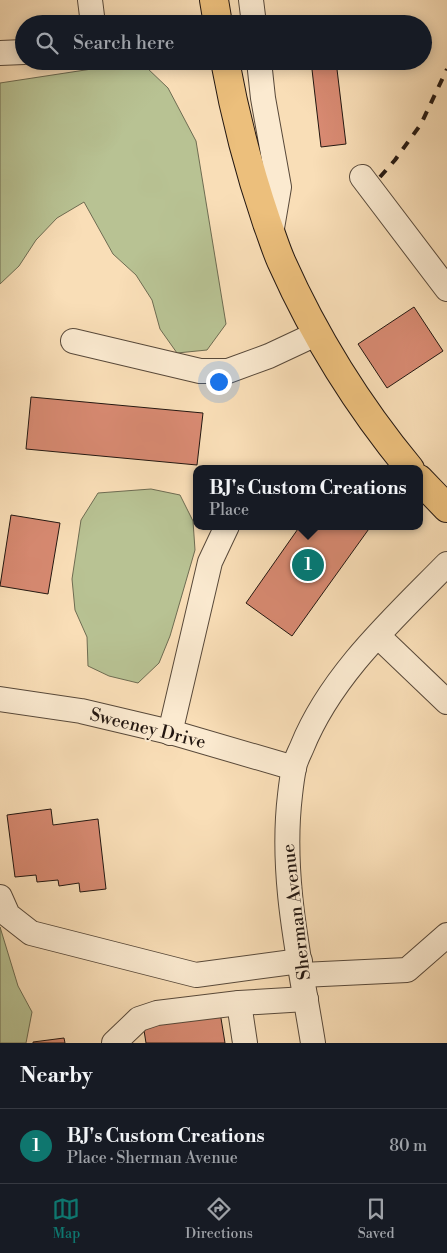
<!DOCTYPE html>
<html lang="en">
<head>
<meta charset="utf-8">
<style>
	:root { --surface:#171b24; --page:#242831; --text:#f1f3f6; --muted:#9ea1a6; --line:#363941; --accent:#0f766e }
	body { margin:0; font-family:"Libre Bodoni",serif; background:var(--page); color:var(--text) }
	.you { position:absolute; left:218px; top:381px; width:18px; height:18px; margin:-12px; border:4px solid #fff; border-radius:50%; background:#1a73e8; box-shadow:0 0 0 8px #1a73e833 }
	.badge { display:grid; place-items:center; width:32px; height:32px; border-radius:50%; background:var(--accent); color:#fff; font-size:16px; font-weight:700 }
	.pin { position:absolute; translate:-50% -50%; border:2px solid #fff; box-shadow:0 1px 5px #0006 }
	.popup { position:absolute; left:193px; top:465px; width:230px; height:65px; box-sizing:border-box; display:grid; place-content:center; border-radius:10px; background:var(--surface); filter:drop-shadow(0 1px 4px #0005); font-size:16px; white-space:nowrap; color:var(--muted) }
	.popup b { font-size:19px; color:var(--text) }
	.popup::after { content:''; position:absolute; left:50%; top:100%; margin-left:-10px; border:10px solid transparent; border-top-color:var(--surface) }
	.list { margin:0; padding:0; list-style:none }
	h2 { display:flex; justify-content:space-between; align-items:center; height:65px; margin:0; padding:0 20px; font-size:21px }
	h2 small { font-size:16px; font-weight:400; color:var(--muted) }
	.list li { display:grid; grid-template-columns:32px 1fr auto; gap:15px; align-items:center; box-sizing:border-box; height:75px; padding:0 20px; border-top:1px solid var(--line) }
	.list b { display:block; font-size:19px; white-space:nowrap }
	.list p { margin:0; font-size:16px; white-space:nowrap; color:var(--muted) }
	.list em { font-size:16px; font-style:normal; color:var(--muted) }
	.icon { flex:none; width:28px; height:28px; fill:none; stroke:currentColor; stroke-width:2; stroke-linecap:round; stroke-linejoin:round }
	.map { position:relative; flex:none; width:447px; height:1043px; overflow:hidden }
	.search { position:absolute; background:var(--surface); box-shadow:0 2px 12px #0003; left:15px; right:15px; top:15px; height:55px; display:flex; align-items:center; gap:12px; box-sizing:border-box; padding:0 18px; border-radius:28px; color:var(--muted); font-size:19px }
	.sheet { height:140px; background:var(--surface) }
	nav { display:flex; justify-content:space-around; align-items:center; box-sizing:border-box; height:70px; border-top:1px solid var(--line); background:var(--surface); font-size:14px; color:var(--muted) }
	nav a { display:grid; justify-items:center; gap:2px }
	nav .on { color:var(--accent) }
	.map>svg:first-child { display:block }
	.green { fill:#b8c293; stroke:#6e6c52 }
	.building { fill:#d88a72; stroke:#231711 }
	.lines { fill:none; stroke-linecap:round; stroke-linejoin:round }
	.minor-casing { stroke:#58493a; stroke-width:26 }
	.major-casing { stroke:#231711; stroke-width:30 }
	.minor { stroke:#fbead0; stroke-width:24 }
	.major { stroke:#ecbf7c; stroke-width:28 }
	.rail { stroke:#231711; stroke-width:4; stroke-dasharray:9 9; stroke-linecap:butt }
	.labels { text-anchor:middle; stroke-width:4; stroke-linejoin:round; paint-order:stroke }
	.street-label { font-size:18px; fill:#231711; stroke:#fbead0 }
</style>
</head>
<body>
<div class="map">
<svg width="447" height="1043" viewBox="0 0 447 1043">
	<rect width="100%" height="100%" fill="#f9deb7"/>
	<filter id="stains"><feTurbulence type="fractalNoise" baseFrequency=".004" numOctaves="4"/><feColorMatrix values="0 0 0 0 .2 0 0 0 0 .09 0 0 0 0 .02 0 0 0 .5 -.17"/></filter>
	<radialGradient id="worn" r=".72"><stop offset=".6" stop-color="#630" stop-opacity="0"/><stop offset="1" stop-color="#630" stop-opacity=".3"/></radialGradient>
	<g class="green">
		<polygon points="118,65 146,67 168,88 196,141 226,324 207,350 177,353 160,329 152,300 136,275 113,254 84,202 57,218 36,240 19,266 0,284 0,83"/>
		<polygon points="151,489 180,495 193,521 195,550 170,636 159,663 138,683 109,676 88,666 87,637 75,610 72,579 81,520 98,493"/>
		<polygon points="0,927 18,986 32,1012 26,1043 0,1043"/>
	</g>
	<g class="building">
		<polygon points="311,61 336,61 346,144 321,147"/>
		<polygon points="414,307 443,351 387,388 358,344"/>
		<polygon points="31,397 203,413 197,465 26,449"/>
		<polygon points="11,515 60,523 48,594 0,586"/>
		<polygon points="300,526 371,526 292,636 246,603"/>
		<polygon points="51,809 53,825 98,819 106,889 80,892 79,883 59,886 58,880 37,882 36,875 15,877 7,815"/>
		<polygon points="220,1012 225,1043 146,1043 143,1024"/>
		<polygon points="64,1038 65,1043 33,1043 33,1042"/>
	</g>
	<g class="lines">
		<g class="minor-casing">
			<g id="minor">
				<polyline points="90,0 93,24"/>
				<polyline points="251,0 254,24"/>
				<polyline points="0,53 24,52"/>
				<polyline points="259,61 263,98 279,187 271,234"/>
				<polyline points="362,177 447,289"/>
				<polyline points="73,341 200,371 228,371 269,356 316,334"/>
				<polyline points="378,636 447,702"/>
				<polyline points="0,699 81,711 174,733 294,768"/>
				<polyline points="170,733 210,562 227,526"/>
				<polyline points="0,897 8,915 31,933 196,975 300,961"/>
				<polyline points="302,975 407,970 447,935"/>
				<polyline points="239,1003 245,1043"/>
				<polyline points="114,1043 139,1019 157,1013 239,1003 306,999"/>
				<path d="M313,1043c-13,-82 -33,-165 -23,-248 1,-9 2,-18 4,-27 1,-7 5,-14 8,-21 29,-72 91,-128 145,-183"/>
			</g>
		</g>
		<g class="major-casing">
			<g id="major">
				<polyline points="214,0 218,24"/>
				<path d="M225,61c10,55 24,109 42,162 5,13 9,27 15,40 33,74 76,143 128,206"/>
				<polyline points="419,479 447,508"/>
			</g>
		</g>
		<use href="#minor" class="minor"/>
		<use href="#major" class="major"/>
		<polyline class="rail" points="380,177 395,160 421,124 447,69"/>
	</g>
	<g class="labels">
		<g class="street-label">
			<text transform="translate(148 728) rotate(14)" y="6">Sweeney Drive</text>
			<text transform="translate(296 912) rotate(-97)" y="6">Sherman Avenue</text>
		</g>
	</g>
	<rect width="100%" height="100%" filter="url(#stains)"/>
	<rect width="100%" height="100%" fill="url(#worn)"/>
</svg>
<div class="you"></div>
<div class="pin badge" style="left:308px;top:565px">1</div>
<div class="popup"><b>BJ's Custom Creations</b>Place</div>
<div class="search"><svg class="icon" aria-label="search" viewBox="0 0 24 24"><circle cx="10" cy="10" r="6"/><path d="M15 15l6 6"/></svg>Search here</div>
</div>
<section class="sheet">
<h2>Nearby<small></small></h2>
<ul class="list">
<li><span class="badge">1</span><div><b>BJ's Custom Creations</b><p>Place · Sherman Avenue</p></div><em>80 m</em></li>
</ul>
</section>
<nav>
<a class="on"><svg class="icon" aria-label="map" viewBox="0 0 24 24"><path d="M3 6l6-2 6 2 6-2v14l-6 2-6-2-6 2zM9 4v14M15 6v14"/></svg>Map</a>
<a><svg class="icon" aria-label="directions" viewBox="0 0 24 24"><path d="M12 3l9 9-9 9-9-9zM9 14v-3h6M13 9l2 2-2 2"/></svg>Directions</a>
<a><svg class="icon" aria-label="saved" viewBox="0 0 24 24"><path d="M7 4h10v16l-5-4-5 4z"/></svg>Saved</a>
</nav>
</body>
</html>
